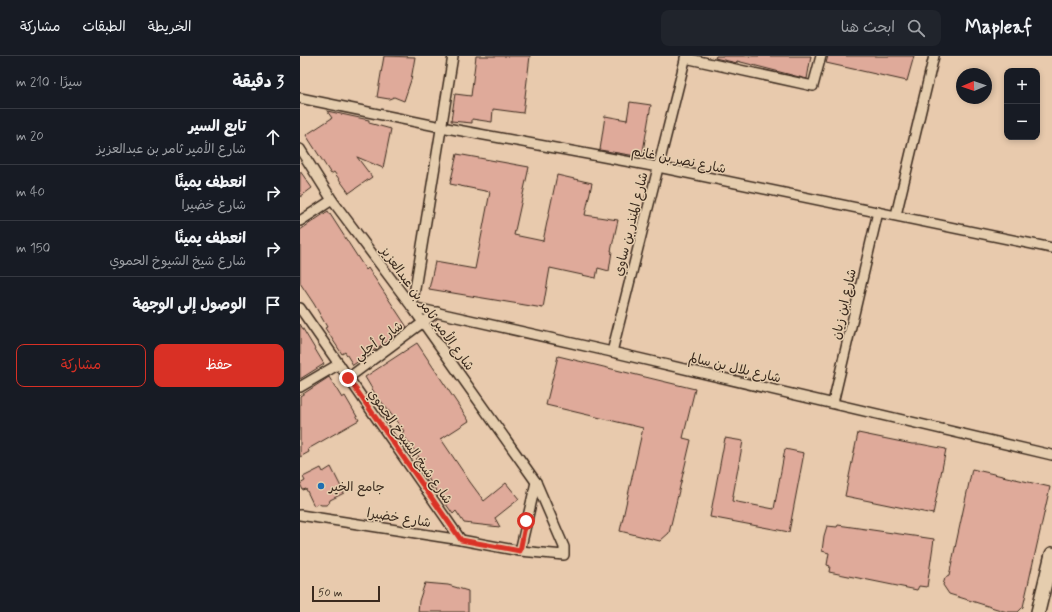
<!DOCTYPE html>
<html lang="ar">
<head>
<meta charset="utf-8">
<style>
	:root { --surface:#171b24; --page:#20242c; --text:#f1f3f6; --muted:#9ea1a6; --line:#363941; --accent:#d93025 }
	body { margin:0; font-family:Mynerve,"Playpen Sans Arabic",sans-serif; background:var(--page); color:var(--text); direction:rtl }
	.controls { position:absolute; right:12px; top:12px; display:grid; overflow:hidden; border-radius:8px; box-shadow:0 2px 6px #0003 }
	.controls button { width:36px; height:36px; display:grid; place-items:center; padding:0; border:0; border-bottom:1px solid var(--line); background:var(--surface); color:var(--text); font:20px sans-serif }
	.compass { position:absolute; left:656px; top:12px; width:36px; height:36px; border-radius:50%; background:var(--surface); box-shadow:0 2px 6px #0003; rotate:268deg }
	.scale { position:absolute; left:12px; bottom:10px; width:68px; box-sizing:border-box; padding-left:4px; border:2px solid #3b2a1e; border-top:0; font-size:11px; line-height:14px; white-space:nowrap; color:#3b2a1e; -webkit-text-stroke:3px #e5cdae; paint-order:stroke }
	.stop { position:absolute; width:12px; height:12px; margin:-9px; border:3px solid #d93025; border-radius:50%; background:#fff }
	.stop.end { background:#d93025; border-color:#fff; box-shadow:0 1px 4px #0008 }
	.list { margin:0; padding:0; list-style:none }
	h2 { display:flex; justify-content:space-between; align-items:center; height:52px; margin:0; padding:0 16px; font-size:17px }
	h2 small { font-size:13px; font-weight:400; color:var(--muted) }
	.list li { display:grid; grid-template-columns:26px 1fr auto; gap:12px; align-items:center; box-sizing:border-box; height:56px; padding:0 16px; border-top:1px solid var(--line) }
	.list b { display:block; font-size:15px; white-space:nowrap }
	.list p { margin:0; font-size:13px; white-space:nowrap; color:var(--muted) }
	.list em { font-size:13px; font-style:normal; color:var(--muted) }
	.actions { display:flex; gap:8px; padding:12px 16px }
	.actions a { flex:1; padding:9px 0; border:1px solid var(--accent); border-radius:8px; text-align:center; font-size:14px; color:var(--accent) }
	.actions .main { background:var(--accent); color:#fff }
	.icon { flex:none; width:22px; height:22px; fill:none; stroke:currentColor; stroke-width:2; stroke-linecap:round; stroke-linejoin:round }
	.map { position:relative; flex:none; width:752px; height:556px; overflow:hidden; direction:ltr }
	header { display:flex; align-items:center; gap:24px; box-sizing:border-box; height:56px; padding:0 20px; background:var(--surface); border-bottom:1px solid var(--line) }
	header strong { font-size:19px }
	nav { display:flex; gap:22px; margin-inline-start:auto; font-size:14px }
	.search { width:280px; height:36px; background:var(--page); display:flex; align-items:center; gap:10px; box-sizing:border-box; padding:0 14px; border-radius:8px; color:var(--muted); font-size:15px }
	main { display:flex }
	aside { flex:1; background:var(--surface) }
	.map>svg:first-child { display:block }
	.building { fill:#dfaa9a; stroke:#3b2a1e }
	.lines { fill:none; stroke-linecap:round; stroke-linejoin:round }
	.minor-casing { stroke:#3b2a1e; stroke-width:12 }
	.secondary-casing { stroke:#3b2a1e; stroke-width:16 }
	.minor { stroke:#e5cdae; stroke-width:9 }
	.secondary { stroke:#e5cdae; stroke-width:13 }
	.route { stroke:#d93025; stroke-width:5 }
	.poi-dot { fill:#1f6fb2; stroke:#e5cdae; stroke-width:1.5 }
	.labels { text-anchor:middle; stroke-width:3; stroke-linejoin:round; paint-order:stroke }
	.street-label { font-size:13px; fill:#3b2a1e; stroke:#e5cdae }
	.poi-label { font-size:13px; fill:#3b2a1e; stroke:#e5cdae; text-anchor:start }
</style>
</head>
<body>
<header>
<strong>Mapleaf</strong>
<div class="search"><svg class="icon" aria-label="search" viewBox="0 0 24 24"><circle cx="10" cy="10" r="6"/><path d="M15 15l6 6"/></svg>ابحث هنا</div>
<nav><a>الخريطة</a><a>الطبقات</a><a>مشاركة</a></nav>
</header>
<main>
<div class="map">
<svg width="752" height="556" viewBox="0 0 752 556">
	<rect width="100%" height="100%" fill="#e8caad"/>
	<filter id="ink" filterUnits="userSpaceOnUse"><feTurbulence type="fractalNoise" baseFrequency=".025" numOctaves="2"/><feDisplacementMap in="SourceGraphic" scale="8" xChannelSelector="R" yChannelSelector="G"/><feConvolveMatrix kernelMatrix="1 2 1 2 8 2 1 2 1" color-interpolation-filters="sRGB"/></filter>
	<g filter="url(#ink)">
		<g class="building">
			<polygon points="84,0 115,1 111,24 104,45 94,41 89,43 77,41"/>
			<polygon points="176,0 230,0 223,57 193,53 192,66 172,63 172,67 151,65 155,38 171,40"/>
			<polygon points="416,0 511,0 507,23 437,5 437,7 419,3 415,2"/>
			<polygon points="528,0 614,0 607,25 526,7"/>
			<polygon points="330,46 351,49 342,101 300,94 305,60 327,64"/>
			<polygon points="27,55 69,64 69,67 91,73 83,112 57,101 72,121 49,137 34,116 31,118 6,79 32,62"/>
			<polygon points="157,98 229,111 214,179 243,185 257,119 292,127 285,159 318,164 311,195 312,195 309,215 298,212 296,222 250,212 243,252 129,233 135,206 175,213 190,136 150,128"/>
			<polygon points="0,115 12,132 0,141"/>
			<polygon points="28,155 66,214 68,212 107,271 53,309 45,296 42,298 25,272 27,271 14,248 0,227 0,174"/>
			<polygon points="0,268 24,308 0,323"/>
			<polygon points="117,287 169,365 141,383 170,426 184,445 206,427 219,443 195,462 200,471 164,467 156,455 153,458 133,430 116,403 119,401 102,377 104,375 81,345 80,346 65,321"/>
			<polygon points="258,300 395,333 383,382 391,384 369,477 360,485 320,475 343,372 246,349"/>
			<polygon points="29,321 42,342 45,340 59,364 8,393 9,396 0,401 0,340"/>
			<polygon points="558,377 612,388 620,388 646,393 633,458 545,440"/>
			<polygon points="425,382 443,385 432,445 474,453 485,393 504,397 489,476 410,461"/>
			<polygon points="31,411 44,437 30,444 29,447 26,449 21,449 18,447 14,450 6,433 3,434 0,428 5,425 3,421 21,412 23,416"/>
			<polygon points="672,413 750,431 723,551 718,556 707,556 649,538 643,529 645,522 649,520"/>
			<polygon points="538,469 634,483 627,531 619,530 617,534 529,516 530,510 527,509 529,497 522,495 524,480 527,470 537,471"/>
			<polygon points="125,527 148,529 168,535 168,556 118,556 119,545"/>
		</g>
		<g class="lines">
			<g class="minor-casing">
				<g id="minor">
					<polyline points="153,0 112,251 312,296 752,399"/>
					<polyline points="385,2 513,30 521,0"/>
					<polyline points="0,42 141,71 358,111 752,192"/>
					<polyline points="0,93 32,144 112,251 236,426 264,491 264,499 220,495 161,484 0,459"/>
					<polyline points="596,159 634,0"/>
					<polyline points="0,165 32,144"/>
					<polyline points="0,252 161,484"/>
					<polyline points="312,296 386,0"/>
					<polyline points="48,322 137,256"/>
					<polyline points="0,331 39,308"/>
					<polyline points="533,347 578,156"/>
					<polyline points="220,495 236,426"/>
				</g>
			</g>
			<g class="secondary-casing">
				<polyline id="secondary" points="738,556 752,498"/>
			</g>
			<use href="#minor" class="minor"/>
			<use href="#secondary" class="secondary"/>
		</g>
	</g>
	<g class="lines" filter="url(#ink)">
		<polyline class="route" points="48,322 161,484 220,495 226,465"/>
	</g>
	<circle class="poi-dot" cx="21" cy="430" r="4"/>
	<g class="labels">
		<g class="street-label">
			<text transform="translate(379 103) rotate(11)" y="5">شارع نصر بن غانم</text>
			<text transform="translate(330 168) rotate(-76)" y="5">شارع المنذر بن ساوي</text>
			<text transform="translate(543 248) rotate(-77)" y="5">شارع ابن زيان</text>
			<text transform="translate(128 252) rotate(54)" y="5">شارع الأمير ثامر بن عبدالعزيز</text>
			<text transform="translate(78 284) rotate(-36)" y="5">شارع أجلي</text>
			<text transform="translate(435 311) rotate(13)" y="5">شارع بلال بن سالم</text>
			<text transform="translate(111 390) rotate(55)" y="5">شارع شيخ الشيوخ الحموي</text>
			<text transform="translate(99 461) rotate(9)" y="5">شارع خضيرا</text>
		</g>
		<g class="poi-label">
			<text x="29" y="435">جامع الخير</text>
		</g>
	</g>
</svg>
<div class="controls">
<button>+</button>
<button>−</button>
</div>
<svg class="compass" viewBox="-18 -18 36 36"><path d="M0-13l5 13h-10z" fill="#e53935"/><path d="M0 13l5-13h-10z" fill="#9ea1a6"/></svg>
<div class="scale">50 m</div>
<div class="stop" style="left:226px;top:465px"></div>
<div class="stop end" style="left:48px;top:322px"></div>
</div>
<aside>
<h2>3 دقيقة<small>سيرًا · 210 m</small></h2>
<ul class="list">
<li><svg class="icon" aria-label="ahead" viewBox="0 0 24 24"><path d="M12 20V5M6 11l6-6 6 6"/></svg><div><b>تابع السير</b><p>شارع الأمير ثامر بن عبدالعزيز</p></div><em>20 m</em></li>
<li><svg class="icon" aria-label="right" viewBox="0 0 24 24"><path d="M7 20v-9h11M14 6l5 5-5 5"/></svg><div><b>انعطف يمينًا</b><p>شارع خضيرا</p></div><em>40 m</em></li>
<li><svg class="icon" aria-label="right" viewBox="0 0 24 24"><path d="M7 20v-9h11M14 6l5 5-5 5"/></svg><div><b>انعطف يمينًا</b><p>شارع شيخ الشيوخ الحموي</p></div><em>150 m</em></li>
<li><svg class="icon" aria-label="arrive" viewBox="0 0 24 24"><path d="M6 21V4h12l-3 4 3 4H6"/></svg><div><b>الوصول إلى الوجهة</b></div></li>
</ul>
<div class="actions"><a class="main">حفظ</a><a>مشاركة</a></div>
</aside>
</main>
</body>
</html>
